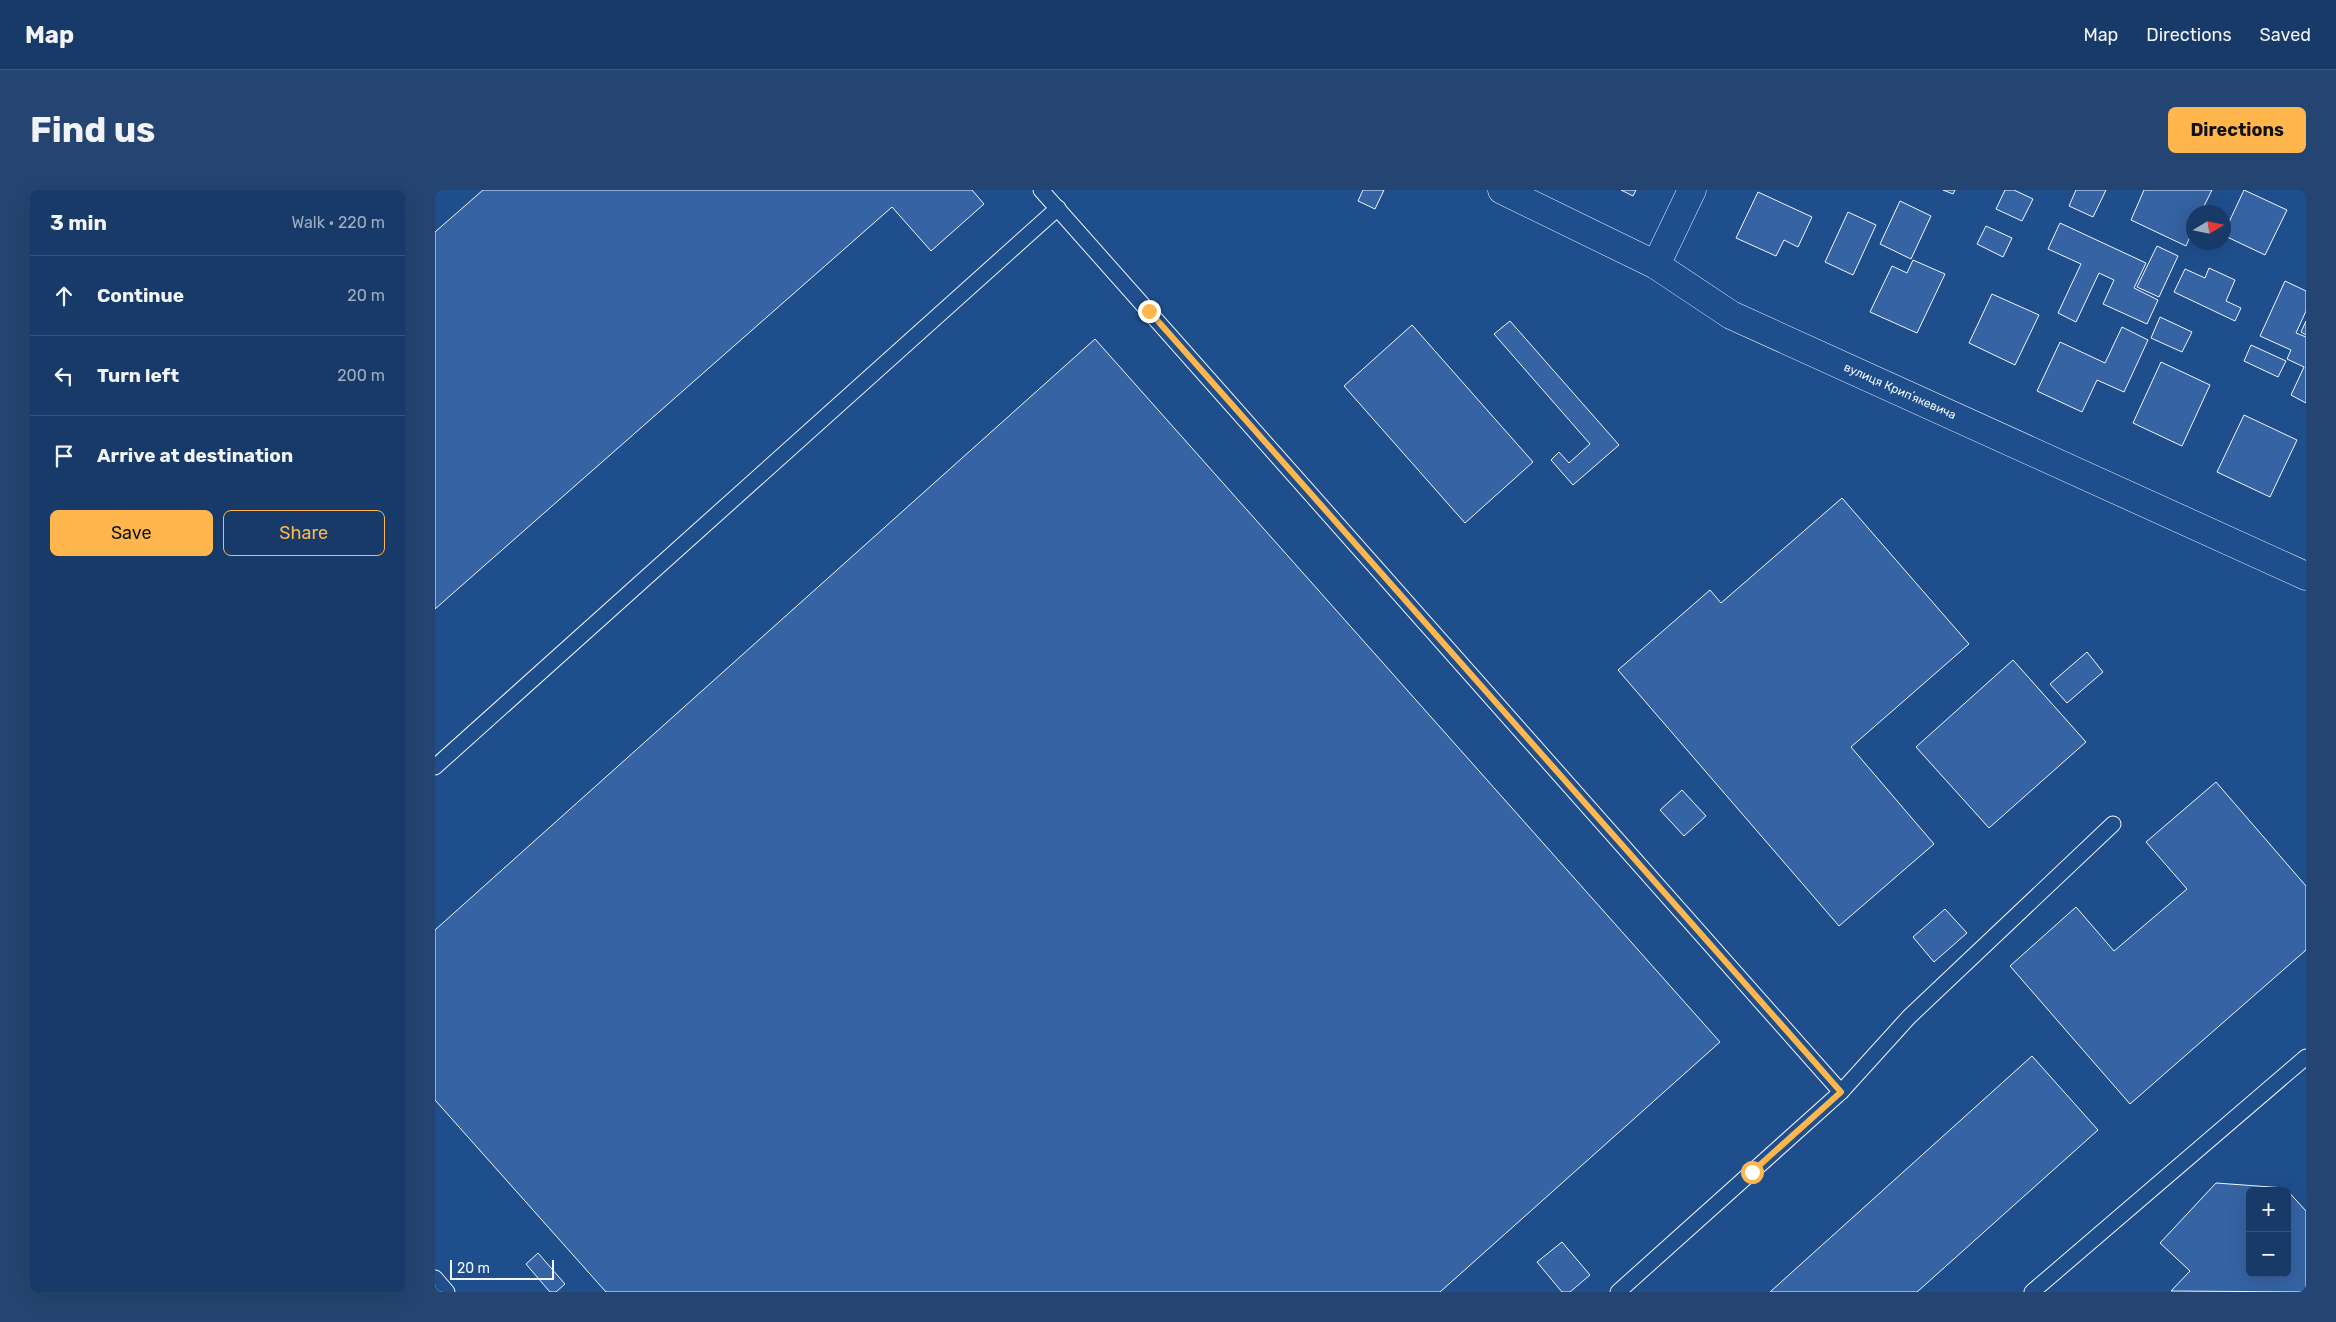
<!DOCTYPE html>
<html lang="en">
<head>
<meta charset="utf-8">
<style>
	:root { --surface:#173a69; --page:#244571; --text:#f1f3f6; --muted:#9eadc0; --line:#36547d; --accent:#ffb74d }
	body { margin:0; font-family:Rubik,sans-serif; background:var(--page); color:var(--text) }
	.controls { position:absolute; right:15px; bottom:15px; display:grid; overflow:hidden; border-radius:8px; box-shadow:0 5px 20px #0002 }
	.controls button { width:45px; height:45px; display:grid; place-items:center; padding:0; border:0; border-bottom:1px solid var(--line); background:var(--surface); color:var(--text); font:25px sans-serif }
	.compass { position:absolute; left:1751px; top:15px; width:45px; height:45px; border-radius:50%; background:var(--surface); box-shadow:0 5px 20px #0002; rotate:80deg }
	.scale { position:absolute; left:15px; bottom:12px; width:104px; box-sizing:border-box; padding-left:5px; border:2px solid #f2f6ff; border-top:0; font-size:14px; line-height:18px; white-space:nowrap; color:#f2f6ff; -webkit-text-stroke:4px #1f4e8c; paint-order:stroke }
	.stop { position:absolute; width:15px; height:15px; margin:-11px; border:4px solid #ffb74d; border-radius:50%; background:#fff }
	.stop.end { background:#ffb74d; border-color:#fff; box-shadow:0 1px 5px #0008 }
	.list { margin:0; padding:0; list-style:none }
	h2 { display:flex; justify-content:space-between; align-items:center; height:65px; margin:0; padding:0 20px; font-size:21px }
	h2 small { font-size:16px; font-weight:400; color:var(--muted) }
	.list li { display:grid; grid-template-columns:32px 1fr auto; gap:15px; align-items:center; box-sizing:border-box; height:80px; padding:0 20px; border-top:1px solid var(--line) }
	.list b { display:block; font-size:19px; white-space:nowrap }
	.list em { font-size:16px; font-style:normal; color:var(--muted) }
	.actions { display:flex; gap:10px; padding:15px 20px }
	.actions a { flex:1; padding:11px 0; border:1px solid var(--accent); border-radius:8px; text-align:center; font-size:18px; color:var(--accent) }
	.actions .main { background:var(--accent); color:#111 }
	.icon { flex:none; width:28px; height:28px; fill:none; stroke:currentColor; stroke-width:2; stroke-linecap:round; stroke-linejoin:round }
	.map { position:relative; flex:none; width:1871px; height:1102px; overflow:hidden; border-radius:8px }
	header { display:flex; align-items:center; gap:30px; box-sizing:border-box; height:70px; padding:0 25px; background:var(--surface); border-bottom:1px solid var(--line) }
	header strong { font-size:24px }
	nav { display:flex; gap:28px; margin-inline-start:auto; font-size:18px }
	.intro { display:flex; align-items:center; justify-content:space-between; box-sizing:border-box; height:120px; padding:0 30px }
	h1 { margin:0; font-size:35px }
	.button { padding:12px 22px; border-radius:8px; background:var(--accent); color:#111; font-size:18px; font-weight:700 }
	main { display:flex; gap:30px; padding:0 30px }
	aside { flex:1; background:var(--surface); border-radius:8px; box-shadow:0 5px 20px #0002 }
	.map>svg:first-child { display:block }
	.building { fill:#3563a3; stroke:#f2f6ff; fill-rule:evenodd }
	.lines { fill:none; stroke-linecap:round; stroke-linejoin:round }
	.lane-casing { stroke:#f2f6ff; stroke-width:17 }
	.street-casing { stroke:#f2f6ff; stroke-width:29 }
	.lane { stroke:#1f4e8c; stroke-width:15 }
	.street { stroke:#1f4e8c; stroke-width:28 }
	.route { stroke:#ffb74d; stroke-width:6 }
	.labels { text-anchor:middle; stroke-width:4; stroke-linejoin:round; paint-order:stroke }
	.street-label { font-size:12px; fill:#f2f6ff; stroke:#1f4e8c }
</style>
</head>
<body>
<header>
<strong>Map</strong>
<nav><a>Map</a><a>Directions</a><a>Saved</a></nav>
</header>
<div class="intro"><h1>Find us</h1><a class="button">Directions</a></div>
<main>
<aside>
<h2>3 min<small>Walk · 220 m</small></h2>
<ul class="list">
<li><svg class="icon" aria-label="ahead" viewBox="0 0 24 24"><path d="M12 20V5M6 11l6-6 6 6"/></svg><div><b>Continue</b></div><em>20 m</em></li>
<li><svg class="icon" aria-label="left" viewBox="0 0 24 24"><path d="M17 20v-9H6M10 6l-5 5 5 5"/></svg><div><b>Turn left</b></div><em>200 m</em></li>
<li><svg class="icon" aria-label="arrive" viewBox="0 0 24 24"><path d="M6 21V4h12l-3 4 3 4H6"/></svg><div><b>Arrive at destination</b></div></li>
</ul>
<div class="actions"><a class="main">Save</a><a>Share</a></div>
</aside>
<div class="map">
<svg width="1871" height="1102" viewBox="0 0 1871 1102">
	<rect width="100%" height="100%" fill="#1f4e8c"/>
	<g class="building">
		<polygon points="48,0 537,0 549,14 496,61 457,17 0,419 0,42"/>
		<polygon points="928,0 949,0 940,19 923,11"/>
		<polygon points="1186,0 1201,0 1198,6"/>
		<polygon points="1508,0 1520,0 1518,4"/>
		<polygon points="1570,0 1579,0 1598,9 1587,31 1561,19"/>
		<polygon points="1641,0 1671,0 1658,27 1634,16"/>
		<polygon points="1709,0 1777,0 1766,22 1758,22 1758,40 1751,56 1696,30"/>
		<polygon points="1809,0 1852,20 1830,65 1788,45"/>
		<polygon points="1323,2 1377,27 1363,57 1349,50 1341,66 1301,48"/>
		<polygon points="1465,11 1496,26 1476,69 1445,54"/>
		<polygon points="1413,22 1441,35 1418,85 1390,72"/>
		<polygon points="1625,33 1711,73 1699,98 1723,110 1712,134 1668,114 1679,90 1664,83 1641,132 1623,123 1646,74 1613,59"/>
		<polygon points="1551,36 1577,48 1568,67 1542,54"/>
		<polygon points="1722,56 1743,66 1724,107 1702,97"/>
		<polygon points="1478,70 1510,84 1482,143 1435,122 1457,76 1472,83"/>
		<polygon points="1774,78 1800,90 1791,111 1806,118 1800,131 1739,102 1750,79 1770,88"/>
		<polygon points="1850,91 1871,101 1871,121 1861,143 1871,147 1871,213 1856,205 1869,177 1852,169 1856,160 1825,146"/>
		<polygon points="1557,104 1604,125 1580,175 1534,153"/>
		<polygon points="1725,127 1757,142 1747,162 1716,148"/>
		<polygon points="1075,131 1184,255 1138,295 1116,270 1124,262 1134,273 1155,254 1059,144"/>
		<polygon points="1871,131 1871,145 1866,142"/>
		<polygon points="977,135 1098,272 1030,333 909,196"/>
		<polygon points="1687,137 1713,150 1689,202 1662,190 1647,222 1602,201 1625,152 1670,173"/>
		<polygon points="660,149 1285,852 1005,1102 171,1102 0,910 0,740"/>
		<polygon points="1816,155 1851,171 1843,187 1809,171"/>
		<polygon points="1726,172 1775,195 1747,256 1698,233"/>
		<polygon points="1809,225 1862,250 1835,307 1782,282"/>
		<polygon points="1407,308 1534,454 1416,557 1499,654 1404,736 1183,480 1275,400 1286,413"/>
		<polygon points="1652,462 1668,482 1632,513 1615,494"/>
		<polygon points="1578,470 1651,552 1554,638 1481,557"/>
		<polygon points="1781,592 1871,696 1871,760 1695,914 1575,776 1641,717 1679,761 1752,699 1711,652"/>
		<polygon points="1247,600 1271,626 1249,646 1225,620"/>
		<polygon points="1510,719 1532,743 1499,772 1478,747"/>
		<polygon points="1597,866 1663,940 1482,1102 1335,1102"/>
		<path d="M1781,993l69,5 21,23v81l-135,-1 19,-20 -30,-28zM1815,1001h37v82h-37z"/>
		<polygon points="1127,1052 1155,1085 1135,1102 1127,1102 1102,1072"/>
		<polygon points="103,1063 130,1094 121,1102 115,1102 91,1074"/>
	</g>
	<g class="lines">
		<g class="lane-casing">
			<g id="lane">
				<polyline points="606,0 1406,902"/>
				<polyline points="0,577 623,18"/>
				<polyline points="0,1088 12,1102"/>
				<polyline points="1183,1102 1406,902 1474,827 1678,634"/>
				<polyline points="1597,1102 1871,867"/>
			</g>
		</g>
		<g class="street-casing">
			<g id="street">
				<polyline points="1067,0 1221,75 1296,125 1871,386"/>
				<polyline points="1221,75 1257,0"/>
			</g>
		</g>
		<use href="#lane" class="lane"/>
		<use href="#street" class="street"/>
	</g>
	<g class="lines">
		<polyline class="route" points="714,121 1406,902 1317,982"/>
	</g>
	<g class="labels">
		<g class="street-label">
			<text transform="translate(1465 201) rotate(24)" y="4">вулиця Крипʼякевича</text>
		</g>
	</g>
</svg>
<div class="controls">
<button>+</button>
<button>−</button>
</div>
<svg class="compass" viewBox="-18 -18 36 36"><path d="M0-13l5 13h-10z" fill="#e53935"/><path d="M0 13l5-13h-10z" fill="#9eadc0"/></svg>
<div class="scale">20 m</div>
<div class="stop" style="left:1317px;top:982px"></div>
<div class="stop end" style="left:714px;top:121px"></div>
</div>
</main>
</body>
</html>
